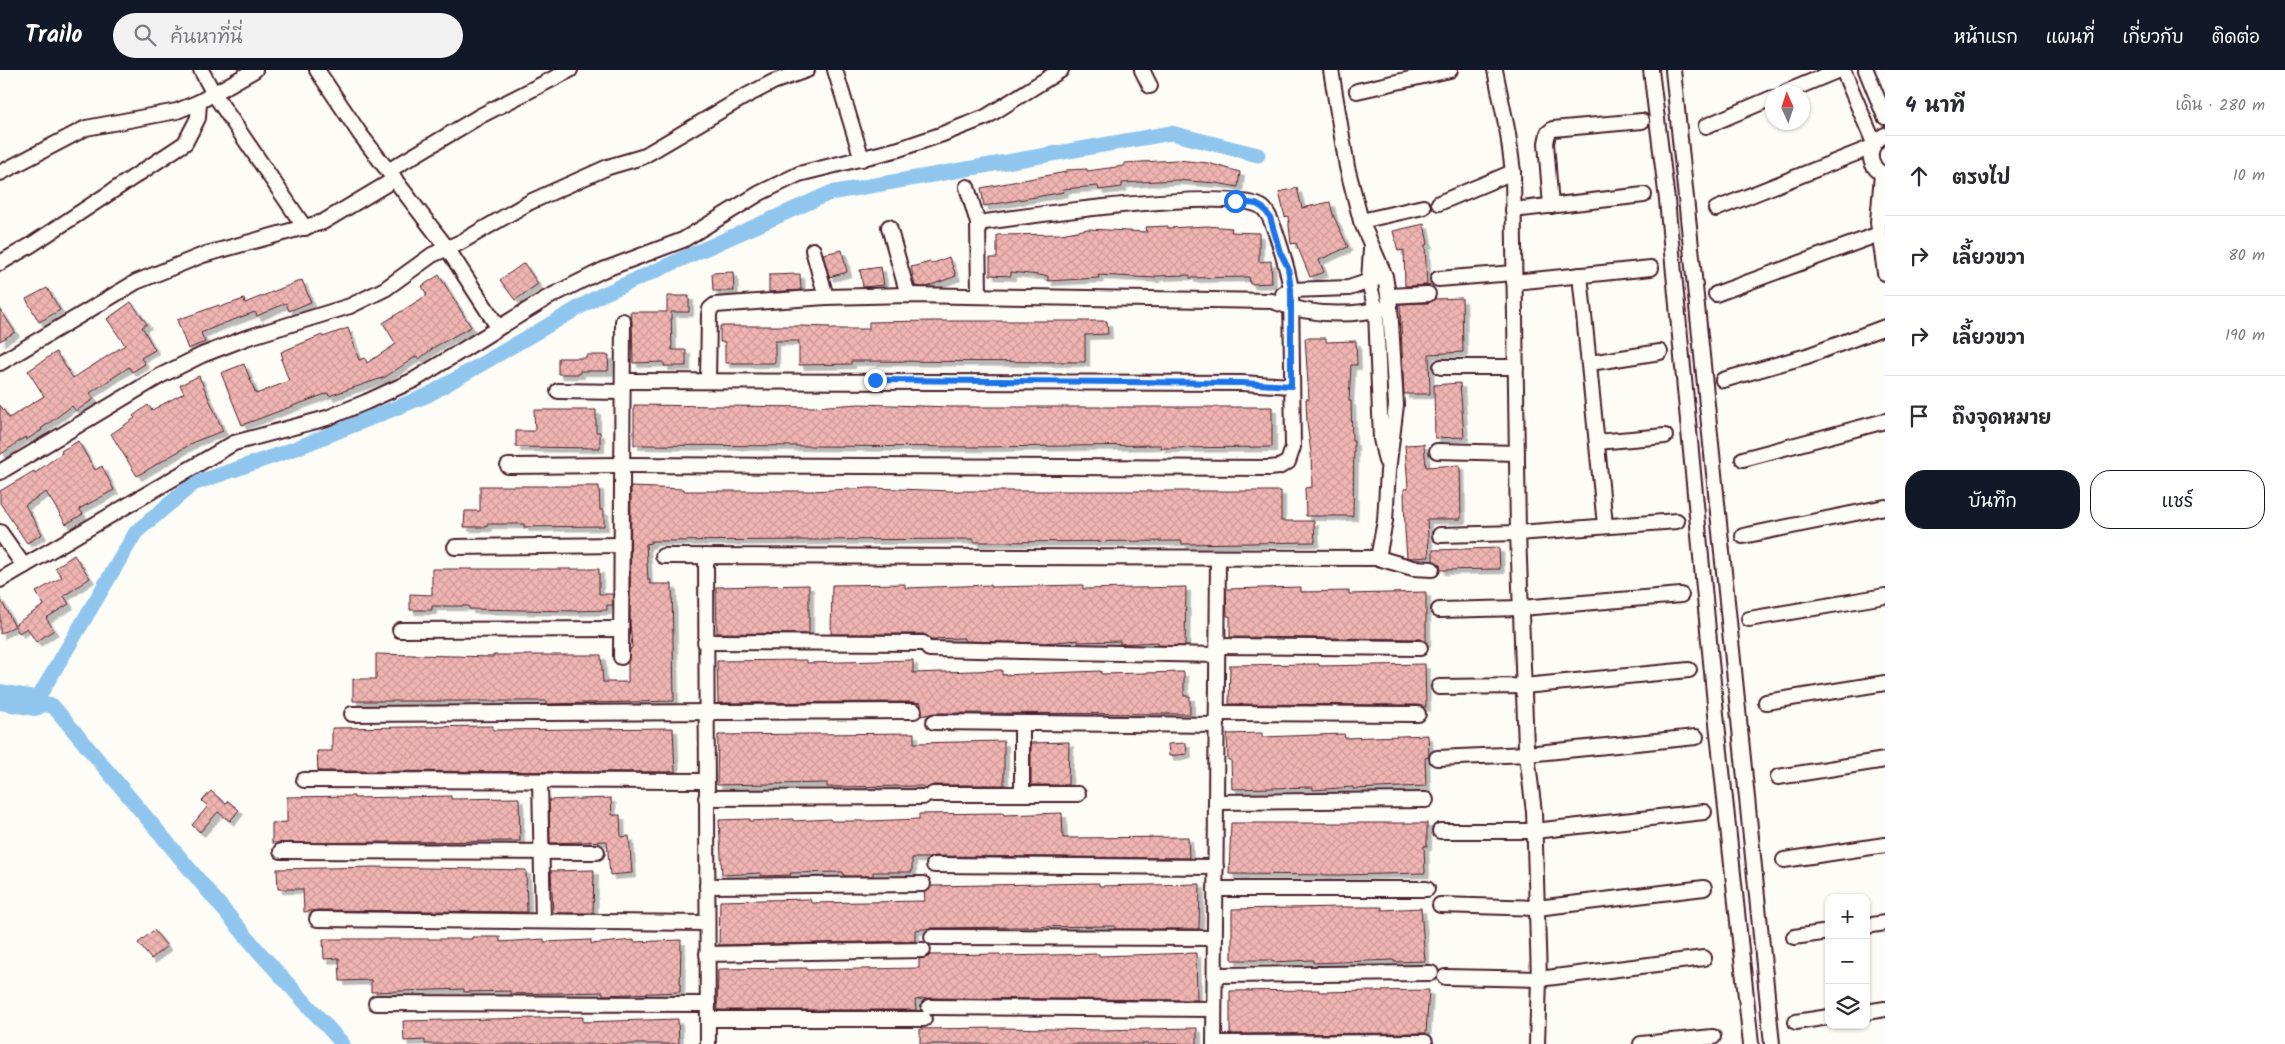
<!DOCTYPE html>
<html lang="th">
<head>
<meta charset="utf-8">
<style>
	:root { --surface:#fff; --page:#f2f2f3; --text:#2b2b33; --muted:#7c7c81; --line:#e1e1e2; --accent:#111827 }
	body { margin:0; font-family:Kalam,"Playpen Sans Thai",sans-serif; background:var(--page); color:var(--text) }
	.controls { position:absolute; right:15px; bottom:15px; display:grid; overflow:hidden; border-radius:10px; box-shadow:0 1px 4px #0004 }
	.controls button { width:45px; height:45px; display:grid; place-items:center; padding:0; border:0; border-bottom:1px solid var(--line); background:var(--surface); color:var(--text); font:25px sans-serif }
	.compass { position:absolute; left:1765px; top:15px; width:45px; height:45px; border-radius:50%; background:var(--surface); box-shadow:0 1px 4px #0004; rotate:357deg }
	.stop { position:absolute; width:15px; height:15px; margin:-11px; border:4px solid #1a73e8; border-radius:50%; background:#fff }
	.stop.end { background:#1a73e8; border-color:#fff; box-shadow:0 1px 5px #0008 }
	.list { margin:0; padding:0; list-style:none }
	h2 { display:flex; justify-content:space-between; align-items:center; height:65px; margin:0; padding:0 20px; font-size:21px }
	h2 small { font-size:16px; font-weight:400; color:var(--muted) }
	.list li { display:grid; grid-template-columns:32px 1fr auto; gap:15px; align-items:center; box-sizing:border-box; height:80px; padding:0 20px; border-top:1px solid var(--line) }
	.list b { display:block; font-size:19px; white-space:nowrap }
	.list em { font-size:16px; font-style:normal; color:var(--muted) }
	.actions { display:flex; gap:10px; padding:15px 20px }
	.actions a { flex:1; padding:11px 0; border:1px solid var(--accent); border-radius:20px; text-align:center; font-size:18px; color:var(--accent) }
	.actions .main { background:var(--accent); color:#fff }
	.icon { flex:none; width:28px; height:28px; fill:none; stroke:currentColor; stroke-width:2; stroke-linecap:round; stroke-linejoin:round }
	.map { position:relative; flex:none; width:1885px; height:974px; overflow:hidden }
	header { display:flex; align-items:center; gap:30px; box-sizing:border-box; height:70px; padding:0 25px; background:var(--accent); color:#fff }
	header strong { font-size:24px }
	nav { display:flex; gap:28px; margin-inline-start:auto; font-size:18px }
	.search { width:350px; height:45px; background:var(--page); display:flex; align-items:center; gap:12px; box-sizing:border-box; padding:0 18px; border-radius:28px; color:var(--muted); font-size:19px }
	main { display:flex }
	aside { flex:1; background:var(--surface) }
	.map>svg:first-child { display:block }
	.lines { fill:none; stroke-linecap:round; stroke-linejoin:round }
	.canal { stroke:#90c6ee; stroke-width:15 }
	.river { stroke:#90c6ee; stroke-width:26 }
	.building { fill:url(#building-cross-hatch); stroke:#4a1f2b; filter:url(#shadow) }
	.street-casing { stroke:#4a1f2b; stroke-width:18 }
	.street { stroke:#fdfcf7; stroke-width:14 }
	.route { stroke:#1a73e8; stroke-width:6 }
</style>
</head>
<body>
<header>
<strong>Trailo</strong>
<div class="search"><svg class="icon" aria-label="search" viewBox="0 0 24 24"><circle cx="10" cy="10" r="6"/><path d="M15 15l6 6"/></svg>ค้นหาที่นี่</div>
<nav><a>หน้าแรก</a><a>แผนที่</a><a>เกี่ยวกับ</a><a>ติดต่อ</a></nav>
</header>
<main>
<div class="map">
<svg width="1885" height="974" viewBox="0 0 1885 974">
	<defs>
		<pattern id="building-cross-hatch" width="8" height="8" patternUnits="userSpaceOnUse" patternTransform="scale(1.25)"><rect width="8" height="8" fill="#f0b5b2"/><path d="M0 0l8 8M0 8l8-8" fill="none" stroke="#cf9b99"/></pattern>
		<filter id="shadow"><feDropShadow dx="4.5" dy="4.5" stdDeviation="0" flood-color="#0004"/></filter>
	</defs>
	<rect width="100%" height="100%" fill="#fdfcf7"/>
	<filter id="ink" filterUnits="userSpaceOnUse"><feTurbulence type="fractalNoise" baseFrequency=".02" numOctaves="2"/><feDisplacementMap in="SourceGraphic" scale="10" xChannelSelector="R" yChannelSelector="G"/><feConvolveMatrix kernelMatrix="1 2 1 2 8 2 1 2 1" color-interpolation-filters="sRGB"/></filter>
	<g filter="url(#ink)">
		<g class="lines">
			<polyline class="canal" points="343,974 260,883 53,636 35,633 136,462 193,414 294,379 428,325 599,226 830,123 1171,63 1258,85"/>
			<polyline class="river" points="0,627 35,633"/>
		</g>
		<g class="building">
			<polygon points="1177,90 1208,93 1240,102 1238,117 1216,113 1176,110 1122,113 1122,117 1099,120 1098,116 1063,119 1064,122 984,136 981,118 1066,102 1066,100 1087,99 1087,101 1124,96 1124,93"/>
			<polygon points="1297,118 1302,138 1330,132 1333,145 1348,177 1319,190 1324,202 1310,207 1296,173 1291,174 1288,146 1285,147 1279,122"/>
			<polygon points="1424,154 1428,174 1425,175 1427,215 1405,216 1404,180 1398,181 1393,161"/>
			<polygon points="1168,156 1168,158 1207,156 1232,158 1231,162 1259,163 1259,192 1271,191 1272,213 1250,214 1249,207 1190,208 1190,205 1155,206 1155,208 1098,205 1099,208 1048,211 1048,206 1011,202 1011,206 990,205 990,188 997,188 997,165 1061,164 1088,159 1147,162 1146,157"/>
			<polygon points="842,180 847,202 829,207 823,184"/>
			<polygon points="949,187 956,206 926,217 915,216 911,197 930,192 931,194"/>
			<polygon points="524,193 538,214 515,230 500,210"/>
			<polygon points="881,197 884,215 863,217 860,200"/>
			<polygon points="733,202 734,221 713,221 712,203"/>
			<polygon points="800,204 801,220 769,222 769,205"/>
			<polygon points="439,205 471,257 436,276 419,289 417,286 385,307 329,326 328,323 242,355 221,303 244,294 256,324 289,311 281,289 283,289 281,282 322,265 323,267 348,258 359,290 365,288 367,293 396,274 383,253 427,225 422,216"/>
			<polygon points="302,210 311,232 289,241 286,233 257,246 255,242 222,254 201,263 205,272 188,279 177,250 219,235 220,237 244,229 245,233"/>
			<polygon points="47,218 60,240 39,252 26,229"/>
			<polygon points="667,226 689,226 689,242 671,242 672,280 686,280 686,296 664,296 664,292 633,293 632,251 630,242 667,242"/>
			<polygon points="1462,228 1463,282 1429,284 1430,324 1404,324 1400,234 1428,233 1435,229"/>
			<polygon points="131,232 147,254 142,257 155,280 141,288 145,294 132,302 129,297 90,323 94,329 76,341 72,336 41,359 42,360 26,370 25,367 0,385 0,335 9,348 44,326 28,301 56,282 73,308 125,275 107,249"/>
			<polygon points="0,239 15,262 0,271"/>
			<polygon points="935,251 1107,251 1108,264 1085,265 1085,292 851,291 851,294 799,295 799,271 775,271 775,293 725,293 725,272 720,272 720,256 801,256 830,257 830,259 869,259 869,252"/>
			<polygon points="1305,268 1326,268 1326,272 1356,271 1357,295 1351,295 1349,331 1351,331 1352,371 1354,371 1353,446 1306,446 1305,418 1312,417 1311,383 1307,353 1306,329 1309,329"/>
			<polygon points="586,285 609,285 608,301 580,301 580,304 558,304 558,288 586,288"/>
			<polygon points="199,306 223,361 196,371 137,406 111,364 135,348 133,346 148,335 152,340 184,323 180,315"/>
			<polygon points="1460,313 1464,367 1435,368 1434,315"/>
			<polygon points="860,334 951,337 1272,337 1272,377 1161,378 1161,375 978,377 634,375 634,335 812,337"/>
			<polygon points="534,340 596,340 596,362 600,362 600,378 516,377 516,361 535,361"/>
			<polygon points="78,371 95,400 102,396 114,420 79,439 83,444 66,454 46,422 25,435 42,464 27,473 0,433 0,421 34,401 35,403 62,383 61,381"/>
			<polygon points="1424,374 1426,397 1460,395 1461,449 1427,449 1429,487 1411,488 1407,487 1405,462 1404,419 1408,418 1405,375"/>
			<polygon points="480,416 599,416 600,440 604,440 604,456 524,457 524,454 487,454 487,457 464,457 465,441 480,441"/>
			<polygon points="631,417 684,419 684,421 811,421 870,418 953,421 1281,421 1281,451 1314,451 1315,472 1182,474 1182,471 974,472 974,469 651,471 651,473 646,474 648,510 650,510 650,514 672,514 674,631 546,634 546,631 353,631 353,609 376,609 376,584 493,587 493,585 601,585 603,612 628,612 628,592 630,579 632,578 630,552"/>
			<polygon points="1499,478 1500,499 1440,500 1440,495 1433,491 1433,480"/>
			<polygon points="74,485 90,508 64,526 69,534 46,548 54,560 36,572 27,558 19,563 15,556 0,564 0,528 14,555 44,535 36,522 62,507 55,498"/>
			<polygon points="432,499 599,499 599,524 613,524 613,535 607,535 607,540 576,541 469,539 469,536 432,536 432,540 410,540 410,524 432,525"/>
			<polygon points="905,514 905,518 991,515 991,517 1083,515 1083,519 1186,517 1185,576 1158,575 1158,572 1120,574 1120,571 1078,572 1078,570 1044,573 964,571 964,568 930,569 924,564 831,564 832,515"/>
			<polygon points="809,515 809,564 717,563 716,517"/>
			<polygon points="1301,517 1301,522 1349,521 1349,524 1426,522 1426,572 1420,569 1230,567 1230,546 1227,546 1226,519"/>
			<polygon points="807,590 807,593 913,590 913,603 1002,600 1002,605 1101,601 1101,604 1184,602 1184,626 1190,626 1190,644 934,643 921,646 921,633 914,632 718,633 717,591"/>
			<polygon points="1319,594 1319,596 1425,594 1426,637 1418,635 1229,634 1230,595"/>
			<polygon points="493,656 493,660 673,658 675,702 318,701 317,681 332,681 332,658"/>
			<polygon points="914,663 914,673 1004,671 1004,715 933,715 926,719 922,716 827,717 827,713 717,715 718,665"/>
			<polygon points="1262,663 1262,667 1344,664 1345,668 1428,665 1429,684 1428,687 1425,688 1426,716 1353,719 1353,717 1313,720 1313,717 1232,719 1231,690 1228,690 1227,664"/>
			<polygon points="1069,672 1068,715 1031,715 1031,673"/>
			<polygon points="1186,673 1187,684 1169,686 1168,674"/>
			<polygon points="211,721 226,734 228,731 239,740 230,751 218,742 200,762 192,755 208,736 202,731"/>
			<polygon points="354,726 354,728 451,726 451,729 519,728 520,771 272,773 272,753 287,752 287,727"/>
			<polygon points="611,728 612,745 620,745 621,767 629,766 632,803 610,805 607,771 550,773 549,730"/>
			<polygon points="1003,743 1004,745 1062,743 1063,768 1188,767 1189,788 934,786 929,788 912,788 912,802 873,802 873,806 844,806 843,802 790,803 791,805 761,806 761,803 722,805 719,750 750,749 750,751 793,749 793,751 830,749 831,751 870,751 919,749 919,744"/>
			<polygon points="1231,753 1427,753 1427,776 1424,776 1425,803 1340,805 1229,804"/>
			<polygon points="375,797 526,800 527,842 317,840 304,842 303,819 278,819 277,799"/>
			<polygon points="594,800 593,843 553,843 551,801"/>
			<polygon points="1099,813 1099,816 1200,814 1199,859 1115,859 1115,856 932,858 915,860 915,871 719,875 720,831 810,829 811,833 925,831 924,822 931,816"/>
			<polygon points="1343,837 1382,837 1382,840 1421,838 1425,891 1394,892 1394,890 1313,893 1313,890 1272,892 1272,890 1232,890 1232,839"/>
			<polygon points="154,860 167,876 151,889 138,873"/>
			<polygon points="472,867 500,867 500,872 544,869 544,872 591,870 591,874 634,870 634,872 681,870 680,922 603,925 603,922 510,924 510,921 464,922 464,919 371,922 371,910 340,911 339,888 324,889 323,869 472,869"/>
			<polygon points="1196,883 1197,930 929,928 915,930 916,940 717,940 718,899 807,898 807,900 919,898 919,889 930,885 1000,884 1000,886 1099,884 1099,886"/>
			<polygon points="1319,920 1319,922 1429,920 1426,963 1230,964 1230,921"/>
			<polygon points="583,947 583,952 678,949 679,974 425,974 425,970 404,971 403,951"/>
			<polygon points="1003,958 1099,960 1197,958 1197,974 920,974 920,959"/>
		</g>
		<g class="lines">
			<g class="street-casing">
				<g id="street">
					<polyline points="201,0 214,24 305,158"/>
					<polyline points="317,0 360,64 447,178 498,257"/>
					<polyline points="835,0 862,89"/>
					<polyline points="1142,0 1150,16"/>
					<polyline points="1331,0 1347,97 1361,151 1385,206 1390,237 1396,335 1388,401 1385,451 1378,488"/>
					<polyline points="1495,0 1508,64 1513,102 1518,463 1526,677 1534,742 1539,909 1537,974"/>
					<polyline points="1651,0 1667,130 1716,644 1751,974"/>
					<polyline points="1673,0 1772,974"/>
					<polyline points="1843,0 1874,73"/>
					<polyline points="1866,0 1885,47"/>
					<polyline points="1357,21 1450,0"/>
					<polyline points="1786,22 1839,0"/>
					<polyline points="1706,56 1772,28"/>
					<path d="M1885,65c-18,9 -20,31 0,40"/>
					<polyline points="388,101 480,46 570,0"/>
					<polyline points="0,103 86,58 177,41 199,32 255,0"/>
					<polyline points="1882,104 1878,152 1885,203"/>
					<polyline points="967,117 978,153 979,226"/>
					<polyline points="1439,133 1513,102"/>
					<polyline points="1551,136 1546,73 1548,63 1553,59 1642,51"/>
					<polyline points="1716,139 1872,77"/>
					<polyline points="1513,140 1644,125"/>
					<polyline points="1361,151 1423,137"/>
					<polyline points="889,157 908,225"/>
					<polyline points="1371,179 1369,211 1376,241 1381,369 1386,391"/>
					<polyline points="813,180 826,227"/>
					<polyline points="0,193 31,175 185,73 198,48 199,32"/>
					<polyline points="1580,205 1605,455"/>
					<polyline points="1438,209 1514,203"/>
					<polyline points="1514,212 1651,198"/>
					<polyline points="1283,224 1291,220 1349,218 1376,209"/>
					<polyline points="1716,224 1879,164"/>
					<polyline points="1389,226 1428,224"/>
					<polyline points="0,293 136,212 203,185 323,152 395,109"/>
					<polyline points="1590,293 1660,282"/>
					<polyline points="1441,297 1516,297"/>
					<polyline points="1723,310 1807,286 1885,257"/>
					<polyline points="623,311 1242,313 1291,316"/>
					<path d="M708,311l1,-66 1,-6 5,-4 111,-8 82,-2 364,6c38,15 78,16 118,6"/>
					<polyline points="558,321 622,322"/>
					<polyline points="1597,372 1665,366"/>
					<polyline points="1437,381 1517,383"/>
					<polyline points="1743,389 1885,351"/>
					<path d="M508,396l114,-1 648,3 9,-1 9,-5 5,-15 -2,-157c-2,-15 -17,-73 -28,-82 -26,-23 -243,9 -285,15"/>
					<polyline points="0,402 160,306 202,285 246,268 350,236 385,219 432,185 461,172 530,132 608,97 642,87 744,27 773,12 807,0"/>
					<polyline points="0,462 24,496"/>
					<polyline points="1440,465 1518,463 1677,451"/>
					<polyline points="1743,466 1885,437"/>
					<polyline points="455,477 621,475"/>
					<polyline points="663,486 1378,488 1413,498 1432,499"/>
					<polyline points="706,486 708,974"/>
					<polyline points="0,510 234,373 327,348 366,332 414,310 547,228 603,200 683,170 760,123 799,104 899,79 940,65 986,47 1061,0"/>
					<polyline points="1439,540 1521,538 1681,525"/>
					<polyline points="1749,549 1885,526"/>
					<polyline points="400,560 621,559"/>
					<polyline points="705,572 923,573"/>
					<polyline points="1218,576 1420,578"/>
					<polyline points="929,579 1217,585"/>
					<polyline points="621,587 623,251"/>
					<polyline points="1439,617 1524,616 1689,600"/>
					<polyline points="1766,632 1885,613"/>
					<polyline points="1217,643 1418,644"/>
					<polyline points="352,644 914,641"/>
					<polyline points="934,652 1217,655"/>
					<polyline points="1437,688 1527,684 1696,667"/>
					<polyline points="1778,707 1885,690"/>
					<polyline points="304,710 706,711"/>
					<polyline points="540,711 543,851"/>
					<polyline points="933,724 1078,724"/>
					<polyline points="1022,724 1022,653"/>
					<polyline points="706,728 923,727"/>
					<polyline points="1216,732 1426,730"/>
					<polyline points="1440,761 1534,761 1704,742"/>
					<polyline points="281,781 597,782"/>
					<polyline points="1784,790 1885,775"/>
					<polyline points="934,795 1216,797"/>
					<polyline points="707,816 923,814"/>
					<polyline points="1215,819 1427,819"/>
					<polyline points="1440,835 1537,838 1704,818"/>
					<polyline points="317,849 707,853"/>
					<polyline points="1866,856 1885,853"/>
					<polyline points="932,867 1215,868"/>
					<polyline points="1794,867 1829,862"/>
					<polyline points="707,884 923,880"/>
					<polyline points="1215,905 1431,903"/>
					<polyline points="1445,907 1539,909 1704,888"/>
					<polyline points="376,933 708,934"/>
					<polyline points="929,937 1214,939"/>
					<polyline points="1866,942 1885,939"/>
					<polyline points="708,949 924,949"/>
					<polyline points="1796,952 1829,947"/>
					<polyline points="1214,973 1425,972 1425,974"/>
					<polyline points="1214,974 1218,488"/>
					<polyline points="1641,974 1713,967"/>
				</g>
			</g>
			<use href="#street" class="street"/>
		</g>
	</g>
	<g class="lines" filter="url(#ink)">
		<polyline class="route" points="875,310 1242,313 1291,316 1291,220 1288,198 1280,182 1270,147 1263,138 1256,134 1235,131"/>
	</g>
</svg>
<div class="controls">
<button>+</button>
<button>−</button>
<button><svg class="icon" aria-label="layers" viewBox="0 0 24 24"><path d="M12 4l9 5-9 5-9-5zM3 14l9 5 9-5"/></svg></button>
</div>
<svg class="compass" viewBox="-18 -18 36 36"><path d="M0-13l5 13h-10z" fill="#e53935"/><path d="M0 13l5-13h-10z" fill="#7c7c81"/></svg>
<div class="stop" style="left:1235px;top:131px"></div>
<div class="stop end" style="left:875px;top:310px"></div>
</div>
<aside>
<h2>4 นาที<small>เดิน · 280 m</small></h2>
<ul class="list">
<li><svg class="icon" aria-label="ahead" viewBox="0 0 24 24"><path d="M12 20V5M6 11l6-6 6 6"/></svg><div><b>ตรงไป</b></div><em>10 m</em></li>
<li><svg class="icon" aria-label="right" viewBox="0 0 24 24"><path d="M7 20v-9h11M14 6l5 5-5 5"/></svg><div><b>เลี้ยวขวา</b></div><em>80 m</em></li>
<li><svg class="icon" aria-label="right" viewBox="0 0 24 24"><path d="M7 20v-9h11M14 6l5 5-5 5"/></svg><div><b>เลี้ยวขวา</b></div><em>190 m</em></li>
<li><svg class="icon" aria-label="arrive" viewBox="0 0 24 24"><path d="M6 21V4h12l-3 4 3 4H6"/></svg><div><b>ถึงจุดหมาย</b></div></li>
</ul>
<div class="actions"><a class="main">บันทึก</a><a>แชร์</a></div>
</aside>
</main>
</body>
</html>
